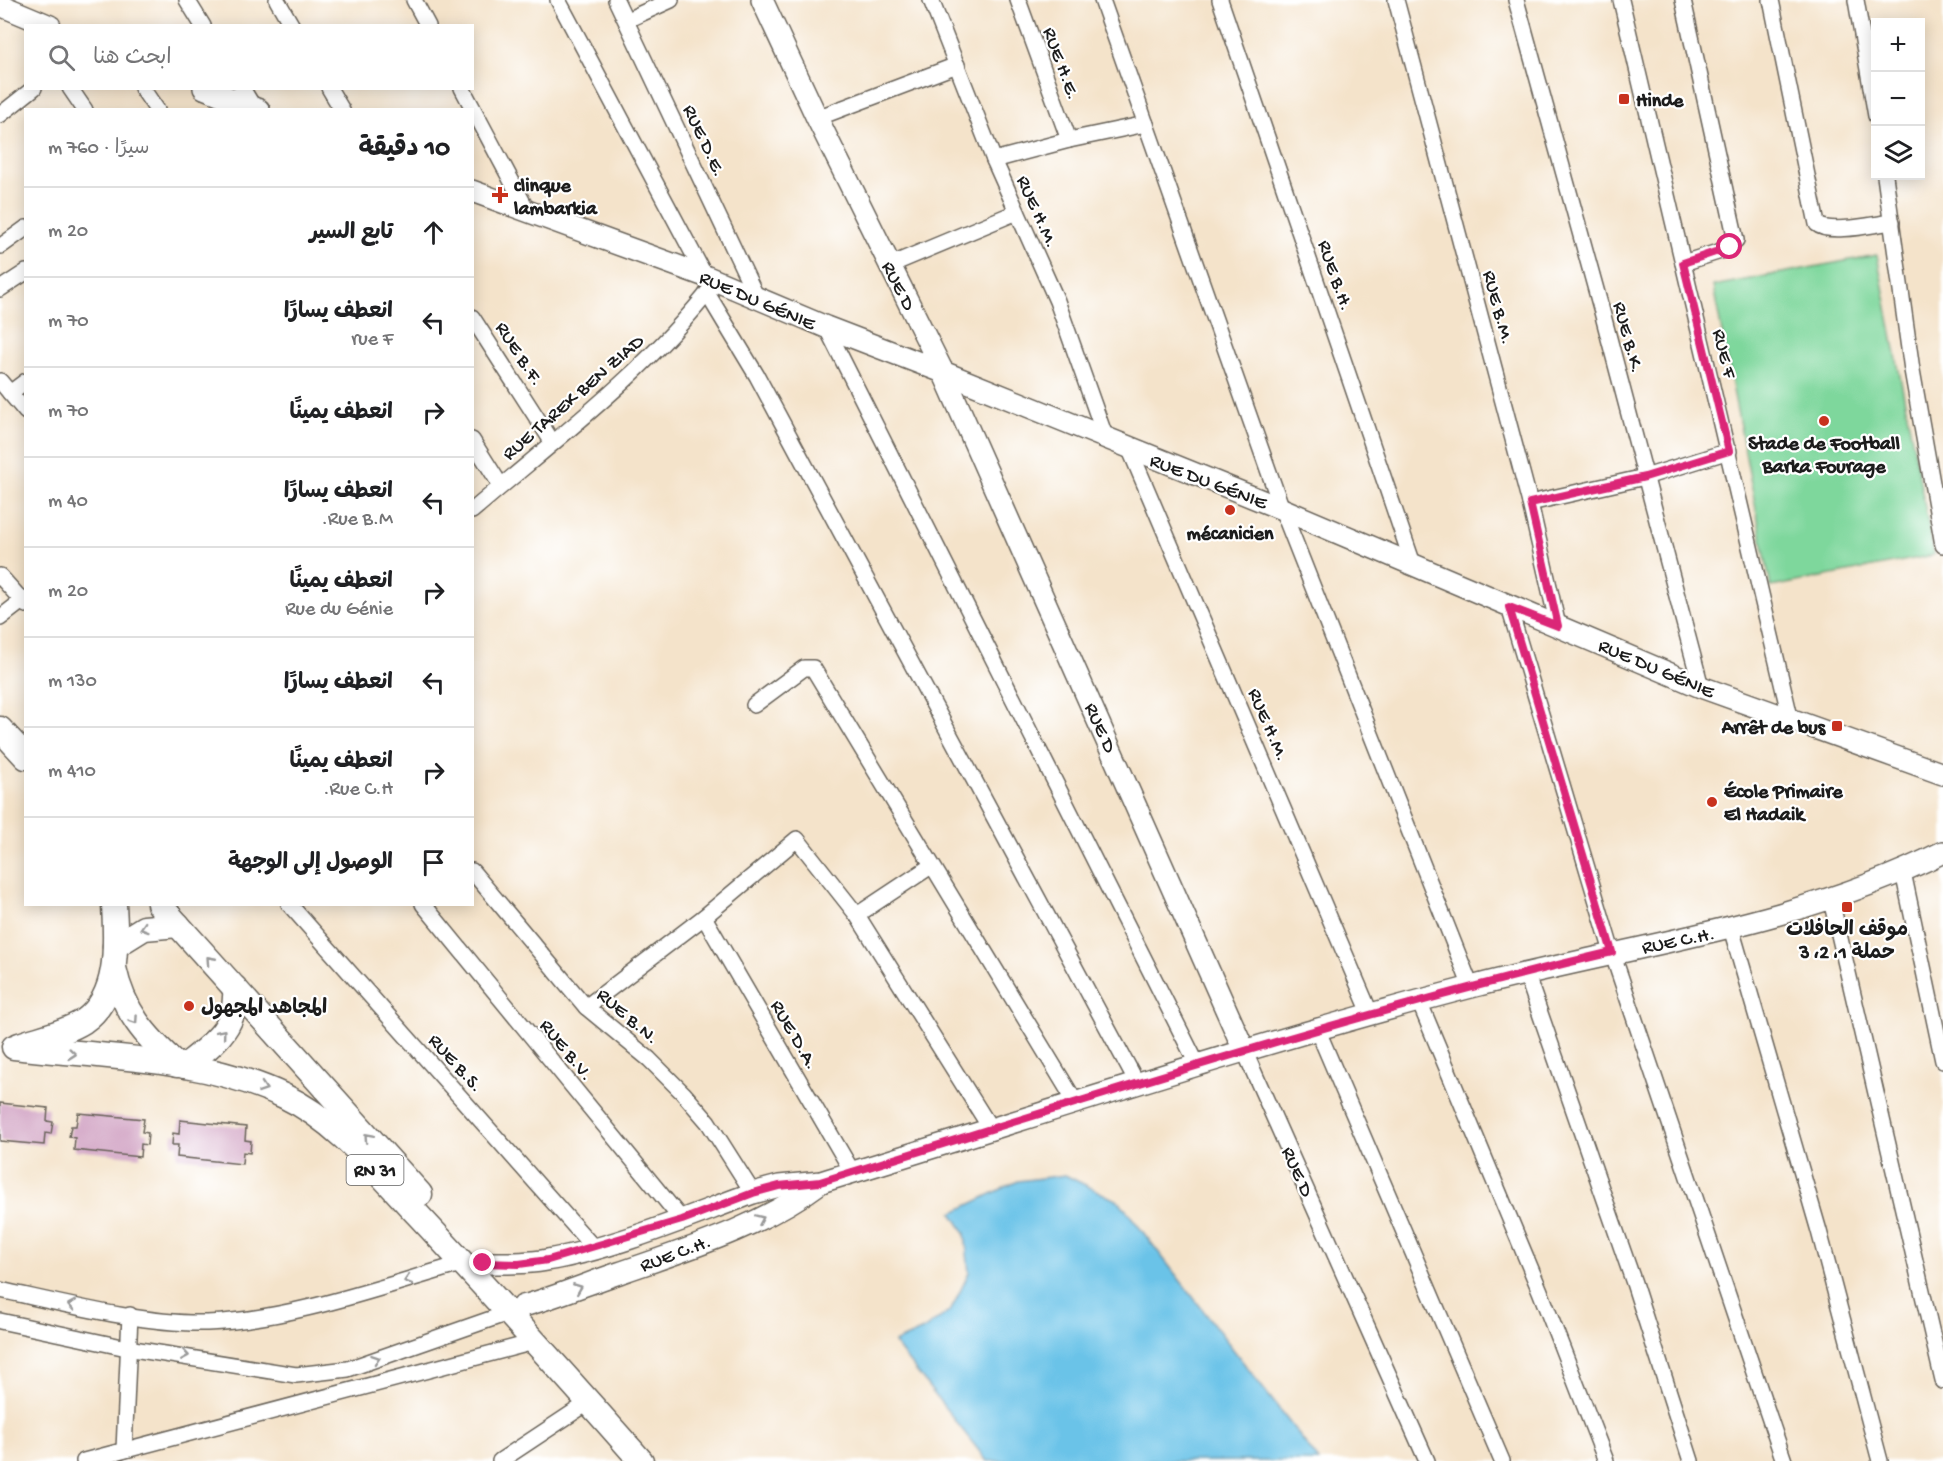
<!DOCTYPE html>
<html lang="ar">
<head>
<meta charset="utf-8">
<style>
	:root { --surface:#fff; --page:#f6f6f6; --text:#202124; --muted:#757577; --line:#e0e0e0 }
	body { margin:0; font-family:"Gochi Hand","Playpen Sans Arabic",sans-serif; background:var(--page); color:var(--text); direction:rtl }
	.controls { position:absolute; right:18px; top:18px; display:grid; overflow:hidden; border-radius:0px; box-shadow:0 3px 15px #0003 }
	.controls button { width:54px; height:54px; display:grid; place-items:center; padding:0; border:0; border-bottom:2px solid var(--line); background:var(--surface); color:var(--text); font:30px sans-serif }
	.stop { position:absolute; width:18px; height:18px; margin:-14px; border:4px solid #db2777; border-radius:50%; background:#fff }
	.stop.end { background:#db2777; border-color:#fff; box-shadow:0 2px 6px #0008 }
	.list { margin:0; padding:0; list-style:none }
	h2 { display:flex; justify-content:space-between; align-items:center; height:78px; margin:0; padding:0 24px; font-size:26px }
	h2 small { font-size:20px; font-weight:400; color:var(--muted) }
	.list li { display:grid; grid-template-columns:39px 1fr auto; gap:18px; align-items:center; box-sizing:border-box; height:90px; padding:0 24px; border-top:2px solid var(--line) }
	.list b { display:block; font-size:22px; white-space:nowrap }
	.list p { margin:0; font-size:20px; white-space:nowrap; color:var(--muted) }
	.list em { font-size:20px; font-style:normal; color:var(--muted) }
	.icon { flex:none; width:33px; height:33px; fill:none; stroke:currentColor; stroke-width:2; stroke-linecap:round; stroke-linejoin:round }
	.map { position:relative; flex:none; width:1943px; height:1461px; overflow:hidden; direction:ltr }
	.search { position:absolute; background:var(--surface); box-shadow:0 3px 15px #0003; left:24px; top:24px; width:450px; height:66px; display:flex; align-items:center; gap:15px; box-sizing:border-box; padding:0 21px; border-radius:0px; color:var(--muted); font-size:22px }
	.panel { position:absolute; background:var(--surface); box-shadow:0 3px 15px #0003; left:24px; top:108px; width:450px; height:798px; border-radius:0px; direction:rtl }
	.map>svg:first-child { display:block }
	.green { fill:#7ed79c; stroke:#4d7a5c; stroke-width:1.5 }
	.water { fill:#6ac3e8; stroke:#437082; stroke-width:1.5 }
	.building { fill:#d0a1c2 }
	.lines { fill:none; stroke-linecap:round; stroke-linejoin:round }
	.street-casing { stroke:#686259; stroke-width:18 }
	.secondary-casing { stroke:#686259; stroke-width:24 }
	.primary-casing { stroke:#686259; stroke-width:27 }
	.street { stroke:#fff; stroke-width:15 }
	.secondary { stroke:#fff; stroke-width:21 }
	.primary { stroke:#fff; stroke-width:24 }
	.oneway { stroke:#999 }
	.route { stroke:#db2777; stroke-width:8 }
	.poi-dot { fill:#c8321e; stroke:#fff; stroke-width:2 }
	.labels { text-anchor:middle; stroke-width:4.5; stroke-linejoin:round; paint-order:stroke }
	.shield { fill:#fff; stroke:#606060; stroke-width:1.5 }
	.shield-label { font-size:18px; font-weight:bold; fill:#1c1c1c }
	.street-label { font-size:20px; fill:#1c1c1c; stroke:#fff }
	.poi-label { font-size:20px; font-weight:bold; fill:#1c1c1c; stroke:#fff; text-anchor:start }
</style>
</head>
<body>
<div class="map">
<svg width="1943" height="1461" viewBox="0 0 1943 1461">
	<rect width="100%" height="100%" fill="#fff"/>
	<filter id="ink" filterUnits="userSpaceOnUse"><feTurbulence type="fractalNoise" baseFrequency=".0167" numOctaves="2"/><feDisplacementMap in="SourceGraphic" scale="12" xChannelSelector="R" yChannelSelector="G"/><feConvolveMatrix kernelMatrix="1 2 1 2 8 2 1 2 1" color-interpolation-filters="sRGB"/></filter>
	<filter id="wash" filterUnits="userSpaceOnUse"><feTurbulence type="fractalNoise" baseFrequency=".008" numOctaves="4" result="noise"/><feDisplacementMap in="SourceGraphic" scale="24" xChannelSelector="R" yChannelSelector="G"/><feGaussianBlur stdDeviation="1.35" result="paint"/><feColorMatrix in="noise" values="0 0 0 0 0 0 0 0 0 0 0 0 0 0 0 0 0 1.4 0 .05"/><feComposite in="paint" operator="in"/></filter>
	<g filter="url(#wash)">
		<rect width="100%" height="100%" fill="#f4e3ca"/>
		<polygon class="green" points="1877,255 1934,555 1771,587 1713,286"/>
		<polygon class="water" points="1065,1175 1120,1202 1319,1461 987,1461 894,1343 923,1330 951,1310 969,1273 965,1233 952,1213 1018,1181"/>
		<g id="blocks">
			<g class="building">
				<polygon points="0,1103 48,1108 47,1121 53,1122 51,1134 45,1133 44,1145 0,1141"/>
				<polygon points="78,1113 144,1119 142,1132 148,1133 147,1145 141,1144 140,1157 74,1150 75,1138 69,1137 71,1126 76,1126"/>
				<polygon points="180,1120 246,1127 245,1140 251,1141 250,1153 243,1152 242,1164 177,1157 178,1145 172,1145 173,1133 179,1134"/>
			</g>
		</g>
	</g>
	<g filter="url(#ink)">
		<use href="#blocks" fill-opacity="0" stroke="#686259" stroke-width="1.5"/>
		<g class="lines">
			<g class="street-casing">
				<g id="street">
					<polyline points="187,0 203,26"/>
					<polyline points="277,0 292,26"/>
					<polyline points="414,0 428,26"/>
					<polyline points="558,0 705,276"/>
					<polyline points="616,0 757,298"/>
					<polyline points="931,0 994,160 1057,301 1106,439"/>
					<polyline points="1018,0 1069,140"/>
					<polyline points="1102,0 1282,509 1471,987"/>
					<polyline points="1220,0 1413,564"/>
					<polyline points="1396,0 1530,503 1558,626"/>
					<polyline points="1516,0 1601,308 1701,687"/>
					<polyline points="1621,0 1790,717"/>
					<path d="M1771,0l46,224c12,11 58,0 75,-2"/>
					<polyline points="1856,0 1876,116"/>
					<polyline points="627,20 671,0"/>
					<polyline points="70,88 85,110"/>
					<polyline points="142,88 157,110"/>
					<polyline points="242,88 254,108"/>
					<polyline points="329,88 342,110"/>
					<polyline points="462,88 528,212"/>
					<polyline points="0,115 34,88"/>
					<polyline points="817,118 957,65"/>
					<polyline points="994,160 1069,140 1146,124"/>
					<polyline points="1885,176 1912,370 1943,545"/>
					<polyline points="1,246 26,228"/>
					<polyline points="1683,263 1724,250 1736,240 1683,0"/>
					<polyline points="890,265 1017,212"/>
					<polyline points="0,289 26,272"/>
					<polyline points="707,293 757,376 1137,1083"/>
					<polyline points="472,317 553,443"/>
					<polyline points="826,327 1197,1064"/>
					<polyline points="0,381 26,412"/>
					<polyline points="10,393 26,381"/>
					<polyline points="472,440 501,486"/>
					<polyline points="1130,450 1371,1015"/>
					<polyline points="1530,503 1645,477 1729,451"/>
					<path d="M472,511c84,-72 173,-138 241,-225"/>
					<polyline points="0,576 26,605"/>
					<polyline points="1509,607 1612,952 1784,1461"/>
					<polyline points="0,618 26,598"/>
					<polyline points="754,705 804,668 813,668 1076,1103"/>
					<polyline points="472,871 586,1007 649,1059 683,1093 708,1122 753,1193"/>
					<polyline points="1903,872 1943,1061"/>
					<polyline points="1831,900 1943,1381"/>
					<polyline points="289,904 594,1248"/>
					<polyline points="423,904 682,1220"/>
					<polyline points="857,915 931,866"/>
					<polyline points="704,917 853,1173"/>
					<polyline points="1731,928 1819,1231 1880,1461"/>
					<polyline points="1526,973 1634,1283 1691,1461"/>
					<polyline points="1419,1001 1540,1291 1606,1461"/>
					<polyline points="586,1007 704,917 797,839 857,915 991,1129"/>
					<polyline points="1318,1031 1502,1461"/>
					<polyline points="1244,1050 1427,1461"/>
					<path d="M0,1290c61,13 145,35 207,33 87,-4 173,-36 257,-60"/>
					<polyline points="0,1321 127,1348 296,1375 348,1369 508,1313"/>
					<polyline points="124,1450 130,1315"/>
					<polyline points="84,1461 534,1342"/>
					<polyline points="500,1461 589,1402"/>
				</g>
			</g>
			<g class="secondary-casing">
				<g id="secondary">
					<polyline points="762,0 817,118 943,372 1244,1050"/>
					<polyline points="0,5 50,26"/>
					<polyline points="204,88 259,110"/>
					<polyline points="472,191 705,276 826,327 943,372 1282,509 1701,687 1943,774"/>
					<path d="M483,1263c21,0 43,1 64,-3 66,-11 143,-44 206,-67l26,-7 42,-4c217,-66 433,-139 654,-196 157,-41 321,-60 468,-134"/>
					<path d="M523,1306c33,-9 63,-22 96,-33 69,-24 142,-46 201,-90"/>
				</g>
			</g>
			<g class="primary-casing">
				<g id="primary">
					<polyline points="0,729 26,757"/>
					<polyline points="159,904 420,1194"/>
					<polyline points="115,946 144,928 178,925"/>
					<path d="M114,968c9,43 31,68 63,97"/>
					<path d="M19,1045c20,-7 46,-12 65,-24 36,-25 32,-78 30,-117"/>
					<path d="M14,1047c89,10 188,10 270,49 55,26 94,77 135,120 75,80 149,162 222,245"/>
					<path d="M185,1066c28,-22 53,-39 50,-78"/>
				</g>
			</g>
			<use href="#street" class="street"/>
			<use href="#secondary" class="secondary"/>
			<use href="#primary" class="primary"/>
		</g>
		<defs><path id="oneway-chevron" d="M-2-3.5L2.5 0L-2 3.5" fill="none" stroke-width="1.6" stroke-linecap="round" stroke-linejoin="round" transform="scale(1.5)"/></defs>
		<g class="oneway">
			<use href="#oneway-chevron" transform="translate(144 928) rotate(162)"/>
			<use href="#oneway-chevron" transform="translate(210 960) rotate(-132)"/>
			<use href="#oneway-chevron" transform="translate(134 1020) rotate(56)"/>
			<use href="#oneway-chevron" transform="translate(222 1033) rotate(-50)"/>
			<use href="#oneway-chevron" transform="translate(72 1054) rotate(6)"/>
			<use href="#oneway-chevron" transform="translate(263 1088) rotate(19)"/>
			<use href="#oneway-chevron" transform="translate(368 1137) rotate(-132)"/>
			<use href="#oneway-chevron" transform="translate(760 1219) rotate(-24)"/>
			<use href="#oneway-chevron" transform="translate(408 1280) rotate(162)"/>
			<use href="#oneway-chevron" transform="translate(578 1288) rotate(-22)"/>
			<use href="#oneway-chevron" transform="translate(72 1305) rotate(-170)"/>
			<use href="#oneway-chevron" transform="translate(185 1355) rotate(9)"/>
			<use href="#oneway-chevron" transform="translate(376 1359) rotate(-19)"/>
		</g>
	</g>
	<g class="lines" filter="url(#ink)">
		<path class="route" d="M483,1263l36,1 29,-4 134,-40 71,-27 26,-7 41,-4c263,-81 524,-167 792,-230l-103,-345 49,19 -28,-123 115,-26 84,-26 -46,-188 47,-16"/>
	</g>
	<g class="poi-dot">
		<rect x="1618" y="93" width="12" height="12" rx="3"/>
		<path d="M497 186h6v6h6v6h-6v6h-6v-6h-6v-6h6z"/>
		<circle cx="1824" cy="421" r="6"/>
		<circle cx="1230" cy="510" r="6"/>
		<rect x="1831" y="720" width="12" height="12" rx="3"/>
		<circle cx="1712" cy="802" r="6"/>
		<rect x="1841" y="901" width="12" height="12" rx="3"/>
		<circle cx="189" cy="1006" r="6"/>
	</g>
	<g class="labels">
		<rect class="shield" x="346.5" y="1155" width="57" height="30" rx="4.5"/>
		<g class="shield-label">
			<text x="375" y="1176">RN 31</text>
		</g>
		<g class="street-label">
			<text transform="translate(1063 63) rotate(70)" y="7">RUE H.E.</text>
			<text transform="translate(706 140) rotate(65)" y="7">RUE D.E.</text>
			<text transform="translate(1039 211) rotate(66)" y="7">RUE H.M.</text>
			<text transform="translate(1337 275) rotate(71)" y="7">RUE B.H.</text>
			<text transform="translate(900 285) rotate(63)" y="7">RUE D</text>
			<text transform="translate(758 299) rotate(23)" y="7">RUE DU GÉNIE</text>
			<text transform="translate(1500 307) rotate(75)" y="7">RUE B.M.</text>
			<text transform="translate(1630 337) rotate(75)" y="7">RUE B.K.</text>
			<text transform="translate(521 353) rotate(57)" y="7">RUE B.F.</text>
			<text transform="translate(1726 353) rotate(76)" y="7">RUE F</text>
			<text transform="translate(572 396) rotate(-41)" y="7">RUE TAREK BEN ZIAD</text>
			<text transform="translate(1209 480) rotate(21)" y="7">RUE DU GÉNIE</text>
			<text transform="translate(1657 667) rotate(23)" y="7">RUE DU GÉNIE</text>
			<text transform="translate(1270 724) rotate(67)" y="7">RUE H.M.</text>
			<text transform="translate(1102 727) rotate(66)" y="7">RUE D</text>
			<text transform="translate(1678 939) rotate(-11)" y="7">RUE C.H.</text>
			<text transform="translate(629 1015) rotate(41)" y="7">RUE B.N.</text>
			<text transform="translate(796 1034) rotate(60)" y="7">RUE D.A.</text>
			<text transform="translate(568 1049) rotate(51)" y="7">RUE B.V.</text>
			<text transform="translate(457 1062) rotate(48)" y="7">RUE B.S.</text>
			<text transform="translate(1299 1171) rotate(66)" y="7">RUE D</text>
			<text transform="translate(675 1252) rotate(-20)" y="7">RUE C.H.</text>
		</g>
		<g class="poi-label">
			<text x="1636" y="106">Hinde</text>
			<text x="514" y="191">clinque<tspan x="514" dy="23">lambarkia</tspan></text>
			<text x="1824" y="449" text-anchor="middle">Stade de Football<tspan x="1824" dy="23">Barka Fourage</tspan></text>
			<text x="1230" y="539" text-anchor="middle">mécanicien</text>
			<text x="1825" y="733" text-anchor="end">Arrêt de bus</text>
			<text x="1724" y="797">École Primaire<tspan x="1724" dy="23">El Hadaik</tspan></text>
			<text x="1847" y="935" text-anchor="middle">موقف الحافلات<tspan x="1847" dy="23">حملة 1، 2، 3</tspan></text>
			<text x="201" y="1013">المجاهد المجهول</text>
		</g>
	</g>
</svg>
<div class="controls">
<button>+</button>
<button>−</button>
<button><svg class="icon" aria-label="layers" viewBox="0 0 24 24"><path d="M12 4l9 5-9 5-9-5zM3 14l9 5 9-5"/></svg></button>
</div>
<div class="stop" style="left:1730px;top:247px"></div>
<div class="stop end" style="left:483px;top:1263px"></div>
<div class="search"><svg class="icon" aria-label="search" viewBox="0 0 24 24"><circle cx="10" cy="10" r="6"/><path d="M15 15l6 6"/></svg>ابحث هنا</div>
<section class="panel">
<h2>10 دقيقة<small>سيرًا · 760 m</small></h2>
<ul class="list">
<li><svg class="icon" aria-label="ahead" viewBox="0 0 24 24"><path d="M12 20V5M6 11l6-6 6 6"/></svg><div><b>تابع السير</b></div><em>20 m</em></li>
<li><svg class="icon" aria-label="left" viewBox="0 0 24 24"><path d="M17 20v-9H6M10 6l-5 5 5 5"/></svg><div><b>انعطف يسارًا</b><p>rue F</p></div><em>70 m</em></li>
<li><svg class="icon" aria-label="right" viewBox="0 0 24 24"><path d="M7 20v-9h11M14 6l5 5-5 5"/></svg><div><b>انعطف يمينًا</b></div><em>70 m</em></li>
<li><svg class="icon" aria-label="left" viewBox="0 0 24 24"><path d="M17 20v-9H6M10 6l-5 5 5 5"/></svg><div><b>انعطف يسارًا</b><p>Rue B.M.</p></div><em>40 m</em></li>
<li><svg class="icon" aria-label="right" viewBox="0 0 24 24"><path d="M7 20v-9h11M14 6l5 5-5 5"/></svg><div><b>انعطف يمينًا</b><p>Rue du Génie</p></div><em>20 m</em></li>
<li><svg class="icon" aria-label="left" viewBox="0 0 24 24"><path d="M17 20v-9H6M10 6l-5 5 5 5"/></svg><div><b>انعطف يسارًا</b></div><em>130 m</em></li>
<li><svg class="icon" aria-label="right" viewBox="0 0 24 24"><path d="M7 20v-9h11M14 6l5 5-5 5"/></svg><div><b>انعطف يمينًا</b><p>Rue C.H.</p></div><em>410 m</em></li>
<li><svg class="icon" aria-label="arrive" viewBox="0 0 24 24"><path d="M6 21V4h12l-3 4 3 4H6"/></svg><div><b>الوصول إلى الوجهة</b></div></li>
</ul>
</section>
</div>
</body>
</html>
